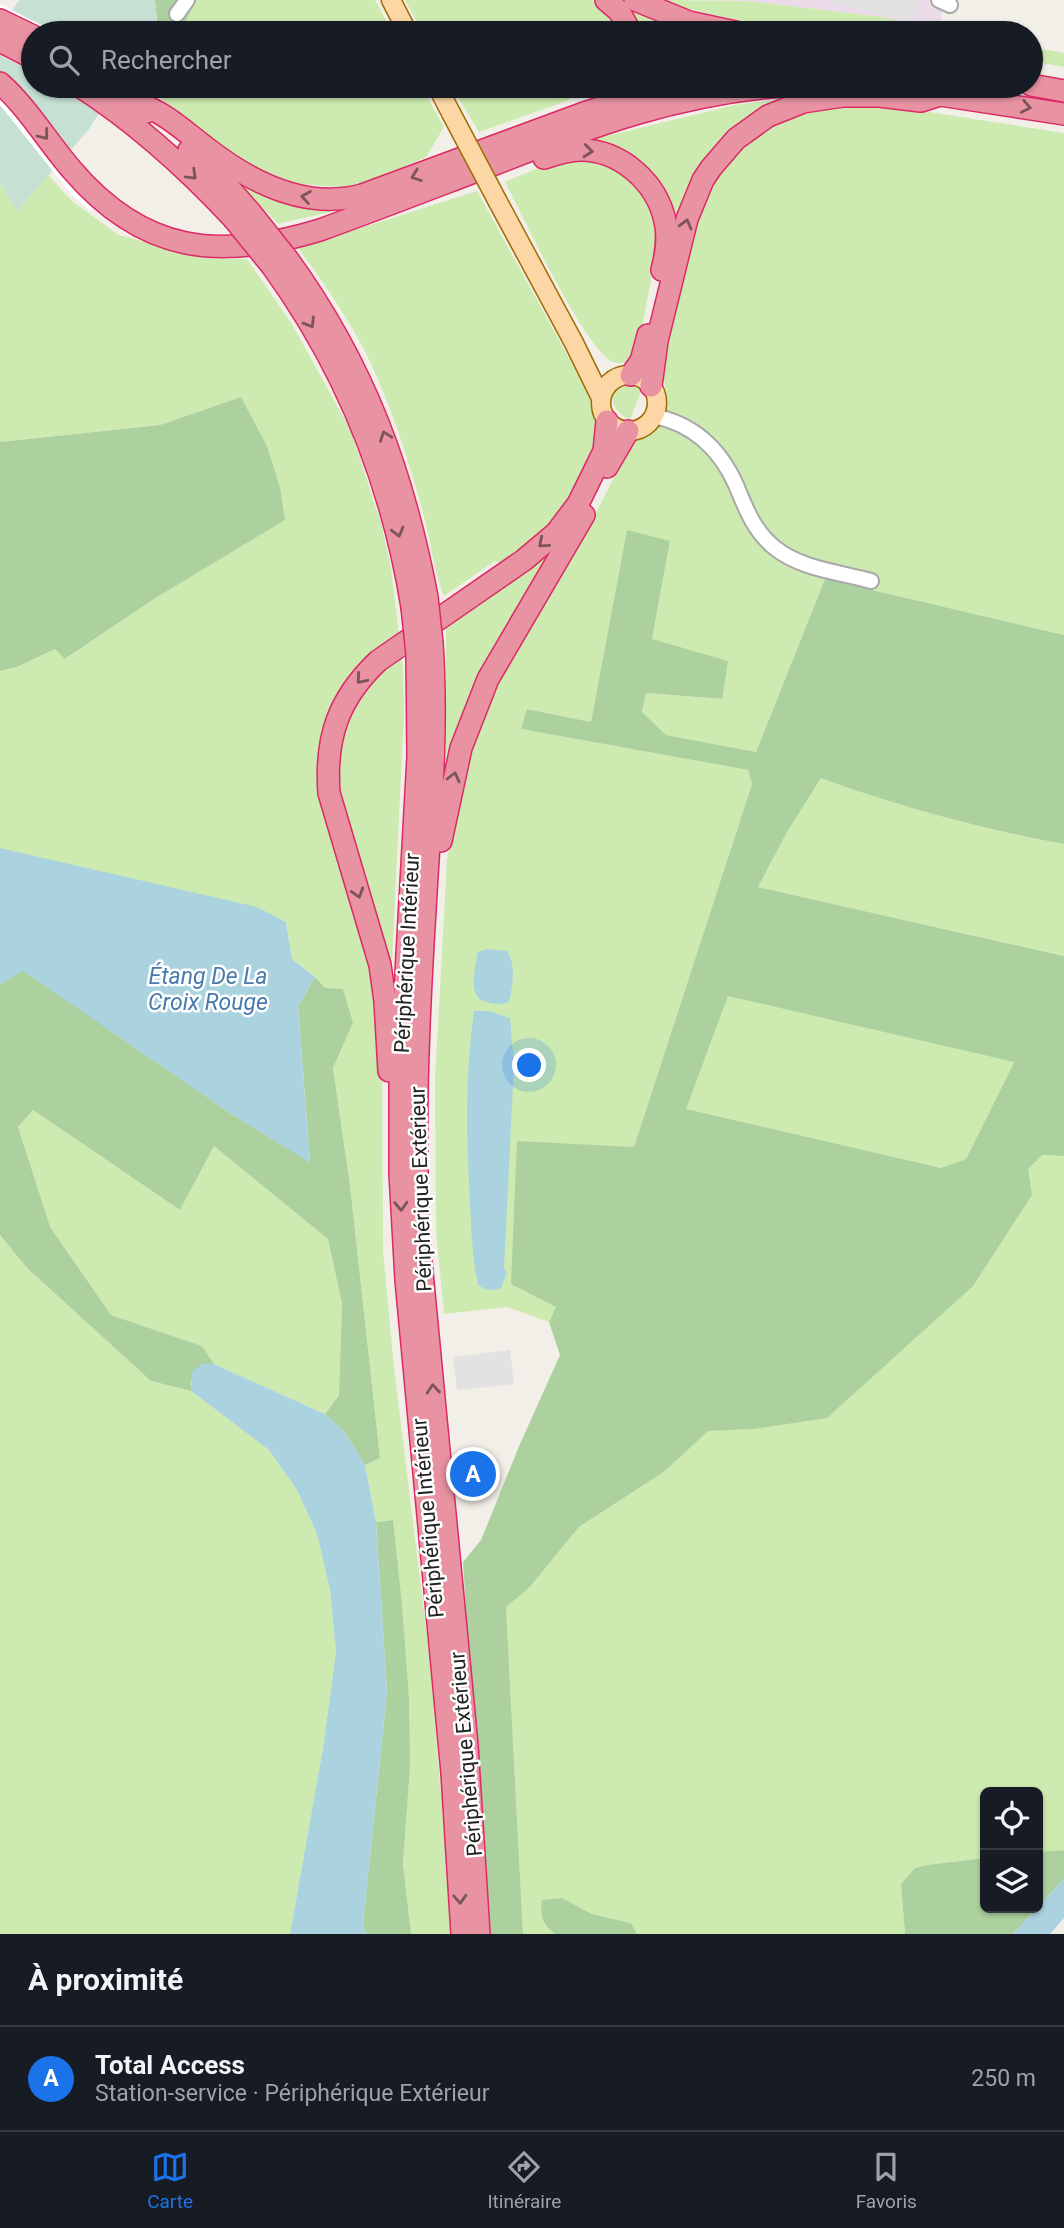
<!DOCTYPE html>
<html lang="fr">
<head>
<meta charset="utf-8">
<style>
	:root { --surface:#171b24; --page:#20242c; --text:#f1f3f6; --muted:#9ea1a6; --line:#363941; --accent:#1a73e8 }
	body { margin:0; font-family:Roboto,sans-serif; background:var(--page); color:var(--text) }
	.controls { position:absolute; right:21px; bottom:21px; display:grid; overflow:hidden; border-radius:10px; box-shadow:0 2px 5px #0004 }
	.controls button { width:63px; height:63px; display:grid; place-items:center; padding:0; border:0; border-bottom:2px solid var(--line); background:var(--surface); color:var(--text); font:35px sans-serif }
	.you { position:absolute; left:530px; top:1066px; width:24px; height:24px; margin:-18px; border:5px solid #fff; border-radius:50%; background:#1a73e8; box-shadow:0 0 0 10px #1a73e833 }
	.badge { display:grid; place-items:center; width:46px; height:46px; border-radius:50%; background:var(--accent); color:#fff; font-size:23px; font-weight:700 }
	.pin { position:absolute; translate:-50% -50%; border:4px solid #fff; box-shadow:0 2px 7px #0006 }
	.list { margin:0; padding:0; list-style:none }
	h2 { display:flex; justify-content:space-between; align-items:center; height:91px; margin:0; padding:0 28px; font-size:30px }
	h2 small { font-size:23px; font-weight:400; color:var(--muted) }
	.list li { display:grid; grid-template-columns:46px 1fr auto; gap:21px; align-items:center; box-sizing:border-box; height:105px; padding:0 28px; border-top:2px solid var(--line) }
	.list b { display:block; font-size:26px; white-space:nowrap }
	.list p { margin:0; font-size:23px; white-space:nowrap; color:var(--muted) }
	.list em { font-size:23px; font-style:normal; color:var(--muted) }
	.icon { flex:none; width:38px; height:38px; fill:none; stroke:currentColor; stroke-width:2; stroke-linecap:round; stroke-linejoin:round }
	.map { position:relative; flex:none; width:1064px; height:1934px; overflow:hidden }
	.search { position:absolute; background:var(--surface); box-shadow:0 2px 5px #0004; left:21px; right:21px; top:21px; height:77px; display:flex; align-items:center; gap:18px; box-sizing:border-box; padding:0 24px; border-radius:38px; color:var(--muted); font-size:26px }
	.sheet { height:196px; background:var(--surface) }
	nav { display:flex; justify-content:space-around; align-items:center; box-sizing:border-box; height:98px; border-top:2px solid var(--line); background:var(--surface); font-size:19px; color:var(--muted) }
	nav a { display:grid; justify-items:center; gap:4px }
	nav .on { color:var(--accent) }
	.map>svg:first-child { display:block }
	.industrial { fill:#ebdbe8 }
	.grass { fill:#cdebb0 }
	.forest { fill:#add19e; fill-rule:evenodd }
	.wetland { fill:#c6e0d4 }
	.parking { fill:#e2e2e2 }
	.water { fill:#aad3df }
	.pier { fill:#fff }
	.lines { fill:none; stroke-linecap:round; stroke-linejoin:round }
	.minor-casing { stroke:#a9a9a9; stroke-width:18 }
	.major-casing { stroke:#a06b00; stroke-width:21 }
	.highway-casing { stroke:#dc2a67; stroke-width:24 }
	.minor { stroke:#fff; stroke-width:14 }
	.major { stroke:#fcd6a4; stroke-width:18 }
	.highway { stroke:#e892a2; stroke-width:21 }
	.major-bridge-casing { stroke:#a06b00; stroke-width:21; stroke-linecap:butt }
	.highway-bridge-casing { stroke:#dc2a67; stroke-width:24; stroke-linecap:butt }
	.major-bridge { stroke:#fcd6a4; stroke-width:18 }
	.highway-bridge { stroke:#e892a2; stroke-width:21 }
	.oneway { stroke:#7b545c }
	.labels { text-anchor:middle; stroke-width:5; stroke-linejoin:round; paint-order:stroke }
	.street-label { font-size:21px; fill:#222; stroke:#fff }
	.water-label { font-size:23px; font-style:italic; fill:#4a7aab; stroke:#fff }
</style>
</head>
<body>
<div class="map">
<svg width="1064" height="1934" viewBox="0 0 1064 1934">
	<rect width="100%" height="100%" fill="#f2efe9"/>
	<polygon class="industrial" points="698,0 945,0 938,31 883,17 747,1"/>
	<g class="grass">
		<polygon points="196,0 375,0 393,33 180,33"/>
		<polygon points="405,0 590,0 624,4 700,33 423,33"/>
		<path d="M662,0l85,1 136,16 67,16c-83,0 -166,0 -247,-21 -14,-3 -29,-5 -41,-12z"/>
		<polygon points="1031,47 1064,53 1064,67 1031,61"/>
		<polygon points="154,86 421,86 444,127 426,157 387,174 346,188 293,183 243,162 151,91"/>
		<polygon points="451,86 596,86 564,102 479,132"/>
		<path d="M785,99l105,7 174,27v502l-239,-56 -69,173 -90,-17 -24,-23 4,-19 76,6 -70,-60 18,-97 -43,-11 -36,191 -63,-13 -7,20 227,41 4,14 -118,363 -117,-5 39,165 -7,15 -42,-15 -63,7 -8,-83 -1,-151 12,-220 13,-78 20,-62 14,-33 106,-182 33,-65 23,-14 12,-23 -4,-22v-15l24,-108 -32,-6 -19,103c-7,5 -15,11 -24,7 -28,-12 -91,-148 -108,-180l52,-22 25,-4 12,-17 141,-34z"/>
		<polygon points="229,171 356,206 278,224"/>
		<polygon points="48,175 73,202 119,235 213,259 247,259 292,324 351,431 381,523 391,568 403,668 404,713 392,962 374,968 382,1028 383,1250 394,1368 430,1660 446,1857 450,1934 411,1934 403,1863 410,1767 392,1520 376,1522 365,1465 380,1458 350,1185 333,1068 353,1023 315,977 292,959 286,922 121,877 0,848 0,671 17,667 55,649 66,659 154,599 285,520 280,487 267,446 241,397 160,425 0,442 0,182 17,211"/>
		<path d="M477,191l109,198 11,33v22l-6,15 -32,59 -51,46 -13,-3 -51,35c-11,-26 -13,-56 -21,-83 -14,-53 -37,-123 -63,-171 -18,-33 -40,-64 -62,-94z"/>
		<path d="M623,384h10l9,5 -12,31c-17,-9 -25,-23 -7,-36z"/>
		<polygon points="549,550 553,554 446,773 446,621"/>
		<path d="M821,777c78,30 160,52 243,67v112l-306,-69 29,-55z"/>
		<polygon points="728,995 1015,1062 966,1159 941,1168 685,1109"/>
		<polygon points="33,1110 180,1210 214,1146 328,1239 342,1304 339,1395 325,1414 214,1364 202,1346 111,1315 49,1227 18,1127"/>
		<polygon points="1042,1155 1064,1156 1064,1850 1038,1852 1038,1792 985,1792 985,1858 927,1865 901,1884 905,1934 637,1934 631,1923 592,1914 562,1898 548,1929 555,1934 523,1934 506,1607 529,1588 579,1527 665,1471 708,1430 754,1429"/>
		<polygon points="0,1235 27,1268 151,1381 191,1391 269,1450 297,1490 317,1534 330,1590 336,1652 323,1748 290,1934 0,1934"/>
	</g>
	<g class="forest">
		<polygon points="155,0 196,0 180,33 149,33 157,21"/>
		<polygon points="241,397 267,446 280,487 285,520 154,599 65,659 55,649 17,667 0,671 0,442 160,425"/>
		<path d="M627,530l43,11 -18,98 76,22 -6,38 -76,-6 -4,19 24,23 90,17 69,-173 239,56v209c-83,-15 -164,-37 -243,-66l-34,54 -29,55 306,69v200l-22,-1 -14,14 4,26 -59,91 -146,132 -73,11 -46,2 -43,40 -86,56 -50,61 -23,19 17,327h-36l-24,-372 18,-22 39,-96 40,-89 -11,-33 7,-15 -45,-23 6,-143 117,6 118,-363 -4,-14 -227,-41 6,-20 64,13zM728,996l286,66v1l-48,96 -25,9 -255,-59z"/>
		<polygon points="23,970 230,1113 310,1162 298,1006 315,977 325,988 343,989 353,1023 333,1068 350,1185 380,1458 365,1465 344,1432 325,1414 339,1395 342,1304 328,1239 214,1146 180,1210 33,1110 18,1127 50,1227 111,1315 202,1346 214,1364 202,1364 191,1382 191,1391 151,1381 27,1268 0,1235 0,984"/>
		<polygon points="393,1520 402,1605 409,1699 410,1767 403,1863 411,1934 366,1934 363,1924 387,1692 376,1522"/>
		<polygon points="1064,1850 1064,1879 1038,1907 1038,1852"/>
		<polygon points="985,1858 985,1908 1037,1908 1013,1934 905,1934 901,1884 915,1868 927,1865"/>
		<path d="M562,1898l30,16 39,9 6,11h-82c-13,-9 -15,-20 -13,-34z"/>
	</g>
	<polygon class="wetland" points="19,0 155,0 157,21 149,33 33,33 33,86 116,86 89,129 17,211 0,182 0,29"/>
	<g class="parking">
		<polygon points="824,0 920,0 912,22"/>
		<polygon points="510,1350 514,1384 457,1390 453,1357"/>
	</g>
	<g class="water">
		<polygon points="0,848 257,907 286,922 292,959 315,977 298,1006 310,1163 230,1113 23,971 0,984"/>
		<path d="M487,949l20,2c9,13 6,36 2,51 -8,3 -14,2 -23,0 -19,-5 -11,-31 -9,-46l1,-4z"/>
		<path d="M474,1011h15l21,7 4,47 -10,203 3,5 -6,15c-10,3 -14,3 -23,-3 -7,-34 -7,-67 -9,-102 -3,-58 -3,-114 5,-172z"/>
		<polygon points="202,1364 214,1364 325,1414 344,1432 365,1465 376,1522 387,1692 363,1924 366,1934 290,1934 323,1748 336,1652 330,1590 317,1534 297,1490 269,1450 191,1391 192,1372"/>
		<polygon points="1064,1879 1064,1918 1050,1934 1013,1934"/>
	</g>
	<g class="pier">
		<polygon points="0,4 57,33 33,33 33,72 0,55"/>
		<polygon points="0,75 105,195 91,211 72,195 0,105"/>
	</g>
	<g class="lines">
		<g class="minor-casing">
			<g id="minor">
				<polyline points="939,0 950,5"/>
				<polyline points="177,14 187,0"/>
				<path d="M654,416c39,8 66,33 82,69 10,24 18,46 39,63 26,21 64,24 96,33"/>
			</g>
		</g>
		<g class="major-casing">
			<g id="major">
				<polyline points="391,0 408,33"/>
				<polyline points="437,86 451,113"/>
				<polyline points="498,202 574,343 601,398"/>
				<circle cx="629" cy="403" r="28"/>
			</g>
		</g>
		<g class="highway-casing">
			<g id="highway">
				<polyline points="606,0 619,11 631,33"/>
				<polyline points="635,0 689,22 740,33"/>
				<polyline points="0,20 33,36"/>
				<polyline points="0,41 33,58"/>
				<path d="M0,83c28,25 47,58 72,87 71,83 147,91 248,60 58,-21 117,-44 175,-66 97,-38 183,-70 288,-78"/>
				<polyline points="1031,85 1064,91"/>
				<path d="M79,86c58,37 107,82 154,132"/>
				<polyline points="113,86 147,112"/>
				<polyline points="927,93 1064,114"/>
				<path d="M137,103c28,9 47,28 71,46 44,34 98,61 154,46l222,-82 85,-27"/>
				<polyline points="189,150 223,181 251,213"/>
				<path d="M544,158c12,-4 24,-8 37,-8 40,0 76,33 84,71 4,17 1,33 -3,49"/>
				<path d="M289,261c75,104 114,210 138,336"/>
				<path d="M272,266c74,102 120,217 140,341"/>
				<polyline points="631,375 641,361 648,335"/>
				<polyline points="651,386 657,341 687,219 703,180 711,168 736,139 768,116 803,102 843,96 879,96 921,101 940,95"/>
				<polyline points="607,467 628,431"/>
				<path d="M432,643c6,89 -2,178 -7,267 -7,114 -12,227 -5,341l47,494 12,189"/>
				<polyline points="417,654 418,757 400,1081 400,1173 406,1280 452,1773 462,1934"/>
				<polyline points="441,841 461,748 488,679 584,515"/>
				<path d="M389,1071l-4,-70 -5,-36 -51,-172c-4,-55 9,-94 49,-132l146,-101 32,-27 22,-29 26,-53 3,-30"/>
			</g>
		</g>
		<use href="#minor" class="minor"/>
		<use href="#major" class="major"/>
		<use href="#highway" class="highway"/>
		<g class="major-bridge-casing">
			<polyline id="major-bridge" points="451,113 498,202"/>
		</g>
		<g class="highway-bridge-casing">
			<g id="highway-bridge">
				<polyline points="251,213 289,261"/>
				<polyline points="233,218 272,266"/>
				<polyline points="427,597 432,643"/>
				<polyline points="412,607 417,654"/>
			</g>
		</g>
		<use href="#major-bridge" class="major-bridge"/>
		<use href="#highway-bridge" class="highway-bridge"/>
	</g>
	<defs><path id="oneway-chevron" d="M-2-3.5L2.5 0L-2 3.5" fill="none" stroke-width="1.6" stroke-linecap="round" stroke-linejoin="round" transform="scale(1.75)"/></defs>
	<g class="oneway">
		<use href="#oneway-chevron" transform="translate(1026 107) rotate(11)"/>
		<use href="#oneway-chevron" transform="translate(44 135) rotate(52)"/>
		<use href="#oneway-chevron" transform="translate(588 151) rotate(6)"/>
		<use href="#oneway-chevron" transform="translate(192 175) rotate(44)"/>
		<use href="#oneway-chevron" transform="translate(416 176) rotate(160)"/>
		<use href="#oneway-chevron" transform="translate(306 197) rotate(-171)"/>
		<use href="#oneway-chevron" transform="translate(686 224) rotate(-75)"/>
		<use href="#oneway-chevron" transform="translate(310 323) rotate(59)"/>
		<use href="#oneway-chevron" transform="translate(385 436) rotate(-110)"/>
		<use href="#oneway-chevron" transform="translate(398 532) rotate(75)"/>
		<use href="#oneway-chevron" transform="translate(543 543) rotate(140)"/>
		<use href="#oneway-chevron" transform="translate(361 679) rotate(131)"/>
		<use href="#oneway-chevron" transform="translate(454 777) rotate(-76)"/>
		<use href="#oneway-chevron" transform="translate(358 893) rotate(73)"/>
		<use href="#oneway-chevron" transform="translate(401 1206) rotate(88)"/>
		<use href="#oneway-chevron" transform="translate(433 1389) rotate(-95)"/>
		<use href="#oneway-chevron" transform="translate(460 1899) rotate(87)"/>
	</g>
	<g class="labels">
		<g class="street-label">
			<text transform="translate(407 953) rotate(-87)" y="7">Périphérique Intérieur</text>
			<text transform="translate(421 1189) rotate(-92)" y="7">Périphérique Extérieur</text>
			<text transform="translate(428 1518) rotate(-95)" y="7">Périphérique Intérieur</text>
			<text transform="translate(466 1754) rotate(-95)" y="7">Périphérique Extérieur</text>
		</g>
		<g class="water-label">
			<text x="208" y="984">Étang De La<tspan x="208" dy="26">Croix Rouge</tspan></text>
		</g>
	</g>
</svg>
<div class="controls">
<button><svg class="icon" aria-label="locate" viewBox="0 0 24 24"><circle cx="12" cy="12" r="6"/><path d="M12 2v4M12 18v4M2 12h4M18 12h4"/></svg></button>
<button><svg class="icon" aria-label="layers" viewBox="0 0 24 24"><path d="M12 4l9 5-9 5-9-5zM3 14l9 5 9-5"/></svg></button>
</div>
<div class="you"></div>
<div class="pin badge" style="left:473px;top:1474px">A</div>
<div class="search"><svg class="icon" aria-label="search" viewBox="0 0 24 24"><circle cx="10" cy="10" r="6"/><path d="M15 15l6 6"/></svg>Rechercher</div>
</div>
<section class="sheet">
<h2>À proximité<small></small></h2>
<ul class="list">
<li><span class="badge">A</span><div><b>Total Access</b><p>Station-service · Périphérique Extérieur</p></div><em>250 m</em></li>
</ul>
</section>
<nav>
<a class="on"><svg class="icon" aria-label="map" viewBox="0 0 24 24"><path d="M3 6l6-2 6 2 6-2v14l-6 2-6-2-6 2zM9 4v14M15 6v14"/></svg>Carte</a>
<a><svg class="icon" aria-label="directions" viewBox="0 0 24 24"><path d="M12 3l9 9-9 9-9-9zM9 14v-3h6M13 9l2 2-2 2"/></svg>Itinéraire</a>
<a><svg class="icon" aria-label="saved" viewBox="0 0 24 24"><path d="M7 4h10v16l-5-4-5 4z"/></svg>Favoris</a>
</nav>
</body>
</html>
